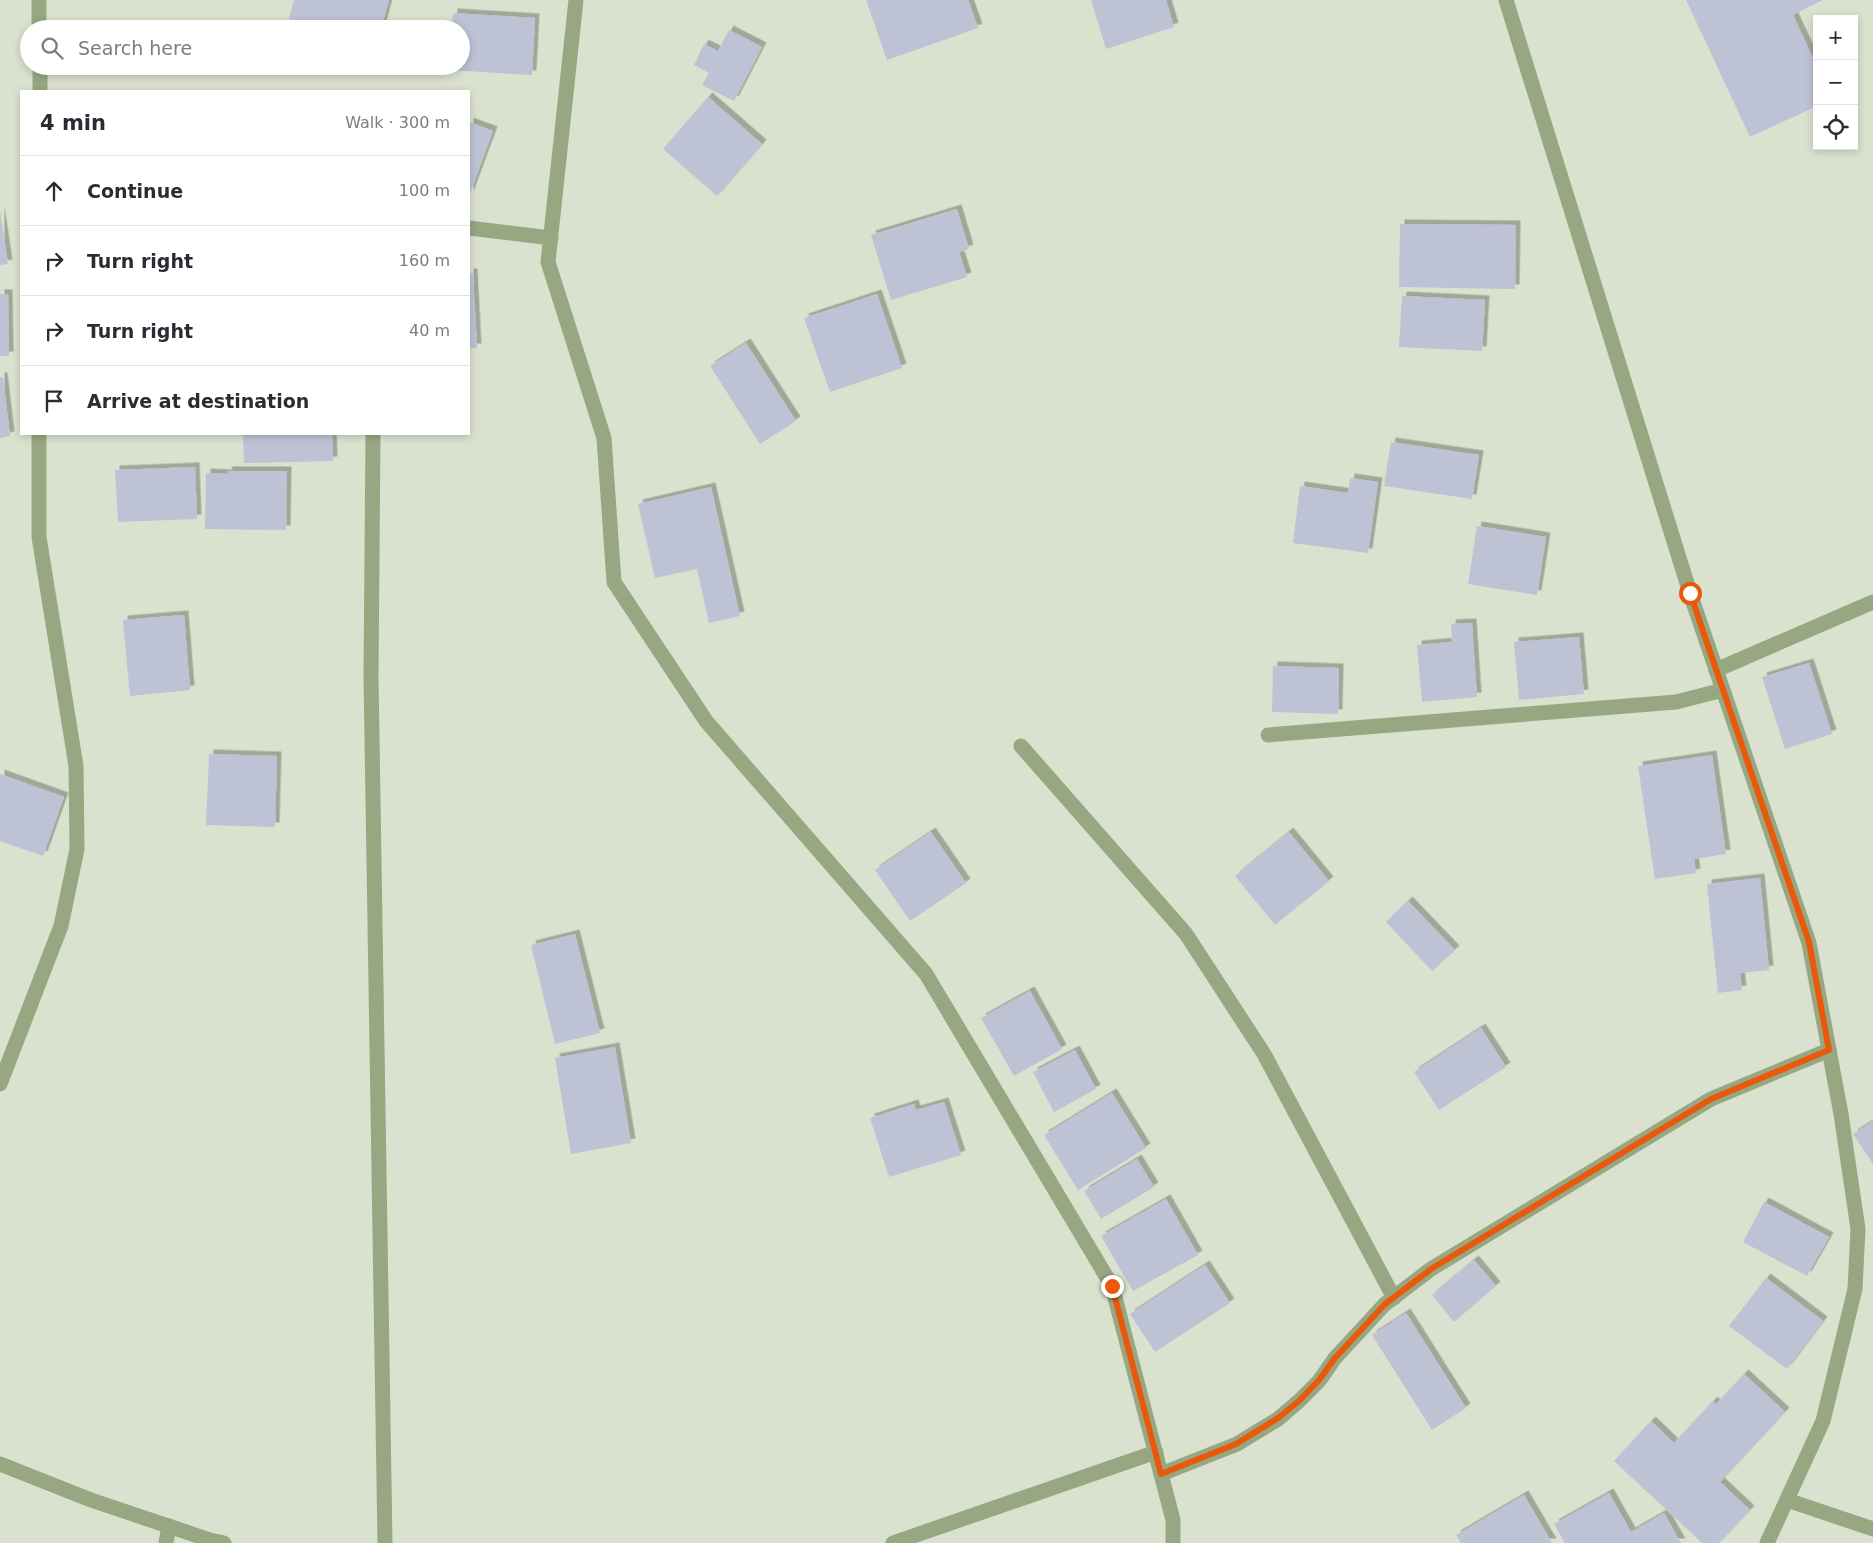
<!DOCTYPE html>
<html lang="en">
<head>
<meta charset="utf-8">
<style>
	:root { --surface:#fff; --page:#f2f2f3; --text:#2b2b33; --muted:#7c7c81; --line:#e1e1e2 }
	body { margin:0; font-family:"DejaVu Sans",sans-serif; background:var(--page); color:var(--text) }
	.controls { position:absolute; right:15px; top:15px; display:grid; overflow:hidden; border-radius:0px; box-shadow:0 2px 8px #0003 }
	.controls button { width:45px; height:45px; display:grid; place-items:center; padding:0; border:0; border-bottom:1px solid var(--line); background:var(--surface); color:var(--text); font:25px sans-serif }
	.stop { position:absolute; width:15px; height:15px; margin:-11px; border:4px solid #ea580c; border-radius:50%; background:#fff }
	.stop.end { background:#ea580c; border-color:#fff; box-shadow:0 1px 5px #0008 }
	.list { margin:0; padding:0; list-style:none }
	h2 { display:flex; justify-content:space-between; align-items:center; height:65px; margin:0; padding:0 20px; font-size:21px }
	h2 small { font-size:16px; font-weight:400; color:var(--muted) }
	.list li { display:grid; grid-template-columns:32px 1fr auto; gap:15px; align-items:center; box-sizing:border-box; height:70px; padding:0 20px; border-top:1px solid var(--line) }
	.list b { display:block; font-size:19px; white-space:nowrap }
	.list em { font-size:16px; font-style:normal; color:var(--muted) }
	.icon { flex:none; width:28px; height:28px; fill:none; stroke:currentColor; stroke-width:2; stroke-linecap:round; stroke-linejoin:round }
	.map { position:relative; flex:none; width:1873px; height:1543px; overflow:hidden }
	.search { position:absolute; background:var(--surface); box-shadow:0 2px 8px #0003; left:20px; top:20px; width:450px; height:55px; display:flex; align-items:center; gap:12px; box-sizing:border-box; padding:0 18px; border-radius:28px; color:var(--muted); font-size:19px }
	.panel { position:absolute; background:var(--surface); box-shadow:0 2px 8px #0003; left:20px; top:90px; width:450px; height:345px; border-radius:0px }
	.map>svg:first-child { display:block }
	.building { fill:#bdc2d5; filter:url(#shadow) }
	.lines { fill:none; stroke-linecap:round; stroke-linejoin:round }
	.minor { stroke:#97a782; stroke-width:15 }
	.route { stroke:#ea580c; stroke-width:6 }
</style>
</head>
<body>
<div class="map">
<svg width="1873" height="1543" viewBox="0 0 1873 1543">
	<defs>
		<filter id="shadow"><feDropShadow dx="4.5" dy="-4.5" stdDeviation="0" flood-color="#0004"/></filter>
	</defs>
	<rect width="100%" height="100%" fill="#dae2cf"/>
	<g class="building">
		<polygon points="294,0 389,0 381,29 324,29 289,19"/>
		<polygon points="866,0 968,0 978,28 887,60"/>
		<polygon points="1091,0 1166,0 1174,27 1106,49"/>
		<polygon points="1686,0 1823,0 1793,15 1817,67 1817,106 1750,137"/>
		<polygon points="453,13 535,18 532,75 449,70 450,66 461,66 461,29 452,29"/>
		<polygon points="729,30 762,47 734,101 702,85 709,73 694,65 704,44 718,51"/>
		<polygon points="708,97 762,144 717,196 663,149"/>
		<polygon points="469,122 493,131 469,196"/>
		<polygon points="957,209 969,249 959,252 967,277 891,300 871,235"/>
		<polygon points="0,211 8,264 0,265"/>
		<polygon points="1400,224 1516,225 1515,289 1399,287"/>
		<polygon points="469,273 473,273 477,348 469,348"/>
		<polygon points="0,294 8,294 9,356 0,356"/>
		<polygon points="877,294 902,368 830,392 804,318"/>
		<polygon points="1402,296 1485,300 1482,351 1399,347"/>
		<polygon points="746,343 796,421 760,444 710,366"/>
		<polygon points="0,377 3,377 10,436 0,438"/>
		<polygon points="243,434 332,434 333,461 244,463"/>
		<polygon points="1391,442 1479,455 1472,499 1384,486"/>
		<polygon points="195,467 197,519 118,522 115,470"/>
		<polygon points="227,471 287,471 286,530 205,529 206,473 228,474"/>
		<polygon points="1350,478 1378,482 1368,553 1293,543 1300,486 1348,493"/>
		<polygon points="711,487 740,616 709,623 697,569 655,578 638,504"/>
		<polygon points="1477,526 1546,537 1537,595 1468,584"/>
		<polygon points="184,615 190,690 130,696 123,620"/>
		<polygon points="1472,623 1477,697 1422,702 1417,645 1452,642 1451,624"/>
		<polygon points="1579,637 1584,694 1519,700 1514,642"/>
		<polygon points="1809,663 1832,734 1785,749 1762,677"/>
		<polygon points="1273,666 1339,668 1338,714 1272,712"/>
		<polygon points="209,754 277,756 275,827 206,825"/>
		<polygon points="1712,755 1726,854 1694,859 1696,873 1655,879 1638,766"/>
		<polygon points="0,774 64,797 43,856 0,841"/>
		<polygon points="931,832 966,883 910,921 875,870"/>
		<polygon points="1289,832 1329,881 1275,925 1235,876"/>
		<polygon points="1760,878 1769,970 1740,973 1742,990 1718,993 1707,884"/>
		<polygon points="1408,901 1455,950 1432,971 1386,922"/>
		<polygon points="575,934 600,1033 555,1044 531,945"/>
		<polygon points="1030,991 1062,1049 1014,1076 981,1018"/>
		<polygon points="1481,1028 1506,1067 1439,1110 1414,1072"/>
		<polygon points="615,1047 631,1143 571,1154 555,1058"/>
		<polygon points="1075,1050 1096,1089 1054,1112 1033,1072"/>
		<polygon points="1112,1093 1146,1148 1078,1190 1044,1135"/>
		<polygon points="944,1102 961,1155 889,1177 870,1118 914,1104 916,1110"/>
		<polygon points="1873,1121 1873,1164 1853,1134"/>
		<polygon points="1137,1159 1154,1187 1101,1219 1084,1191"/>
		<polygon points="1166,1199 1198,1255 1133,1291 1101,1236"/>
		<polygon points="1764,1202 1829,1237 1807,1276 1743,1242"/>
		<polygon points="1474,1260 1496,1286 1454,1322 1432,1295"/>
		<polygon points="1205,1265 1230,1303 1155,1352 1130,1314"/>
		<polygon points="1766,1278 1823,1321 1787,1369 1729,1326"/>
		<polygon points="1406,1313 1466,1408 1432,1430 1372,1335"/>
		<polygon points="1744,1374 1785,1412 1720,1482 1750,1510 1719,1543 1702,1543 1614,1461 1651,1421 1674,1443 1713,1401 1716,1404"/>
		<polygon points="1609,1493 1631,1532 1664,1513 1681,1543 1565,1543 1554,1524"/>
		<polygon points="1524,1495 1552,1543 1461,1543 1456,1535"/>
	</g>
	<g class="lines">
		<g class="minor">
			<polyline points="39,0 39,29"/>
			<polyline points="576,0 548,262 604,438 614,582 706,721 926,974 1112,1286 1173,1520 1173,1543"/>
			<polyline points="1506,0 1690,593 1809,943 1841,1114 1858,1229 1855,1289 1823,1421 1767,1543"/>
			<polyline points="40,66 40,91"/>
			<polyline points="469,228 551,238"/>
			<polyline points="373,434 371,676 385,1543"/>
			<polyline points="1716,670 1873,602"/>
			<polyline points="1268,735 1676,702 1723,690"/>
			<polyline points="1021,746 1186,934 1264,1054 1394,1298"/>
			<polyline points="0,1084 61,926 77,849 76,766 39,537 39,434"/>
			<polyline points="0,1464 91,1500 210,1540 224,1543"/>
			<polyline points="1161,1474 1237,1444 1278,1419 1299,1401 1319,1381 1335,1358 1385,1304 1431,1269 1711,1099 1829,1050"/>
			<polyline points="1787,1500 1873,1529"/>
			<polyline points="166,1543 169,1526"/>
			<polyline points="893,1543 1156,1452"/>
		</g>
	</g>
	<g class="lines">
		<polyline class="route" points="1112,1286 1161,1474 1236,1444 1278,1418 1299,1401 1319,1380 1335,1358 1385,1304 1431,1269 1711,1099 1829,1050 1809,942 1690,593"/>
	</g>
</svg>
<div class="controls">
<button>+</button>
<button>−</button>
<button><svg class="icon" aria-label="locate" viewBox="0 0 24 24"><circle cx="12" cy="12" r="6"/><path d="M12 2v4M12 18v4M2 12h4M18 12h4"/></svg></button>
</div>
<div class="stop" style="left:1690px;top:593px"></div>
<div class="stop end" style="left:1112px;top:1286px"></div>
<div class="search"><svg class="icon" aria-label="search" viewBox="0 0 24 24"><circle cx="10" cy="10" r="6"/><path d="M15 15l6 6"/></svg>Search here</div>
<section class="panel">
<h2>4 min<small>Walk · 300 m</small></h2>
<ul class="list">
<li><svg class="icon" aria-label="ahead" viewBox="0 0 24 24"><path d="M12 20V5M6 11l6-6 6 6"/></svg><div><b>Continue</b></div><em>100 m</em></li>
<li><svg class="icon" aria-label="right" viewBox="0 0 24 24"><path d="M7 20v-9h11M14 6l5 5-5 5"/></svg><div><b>Turn right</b></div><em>160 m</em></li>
<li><svg class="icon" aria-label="right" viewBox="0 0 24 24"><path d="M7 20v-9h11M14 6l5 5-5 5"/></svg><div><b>Turn right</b></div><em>40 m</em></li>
<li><svg class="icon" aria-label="arrive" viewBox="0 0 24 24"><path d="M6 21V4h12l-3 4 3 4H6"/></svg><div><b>Arrive at destination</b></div></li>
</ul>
</section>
</div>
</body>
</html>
